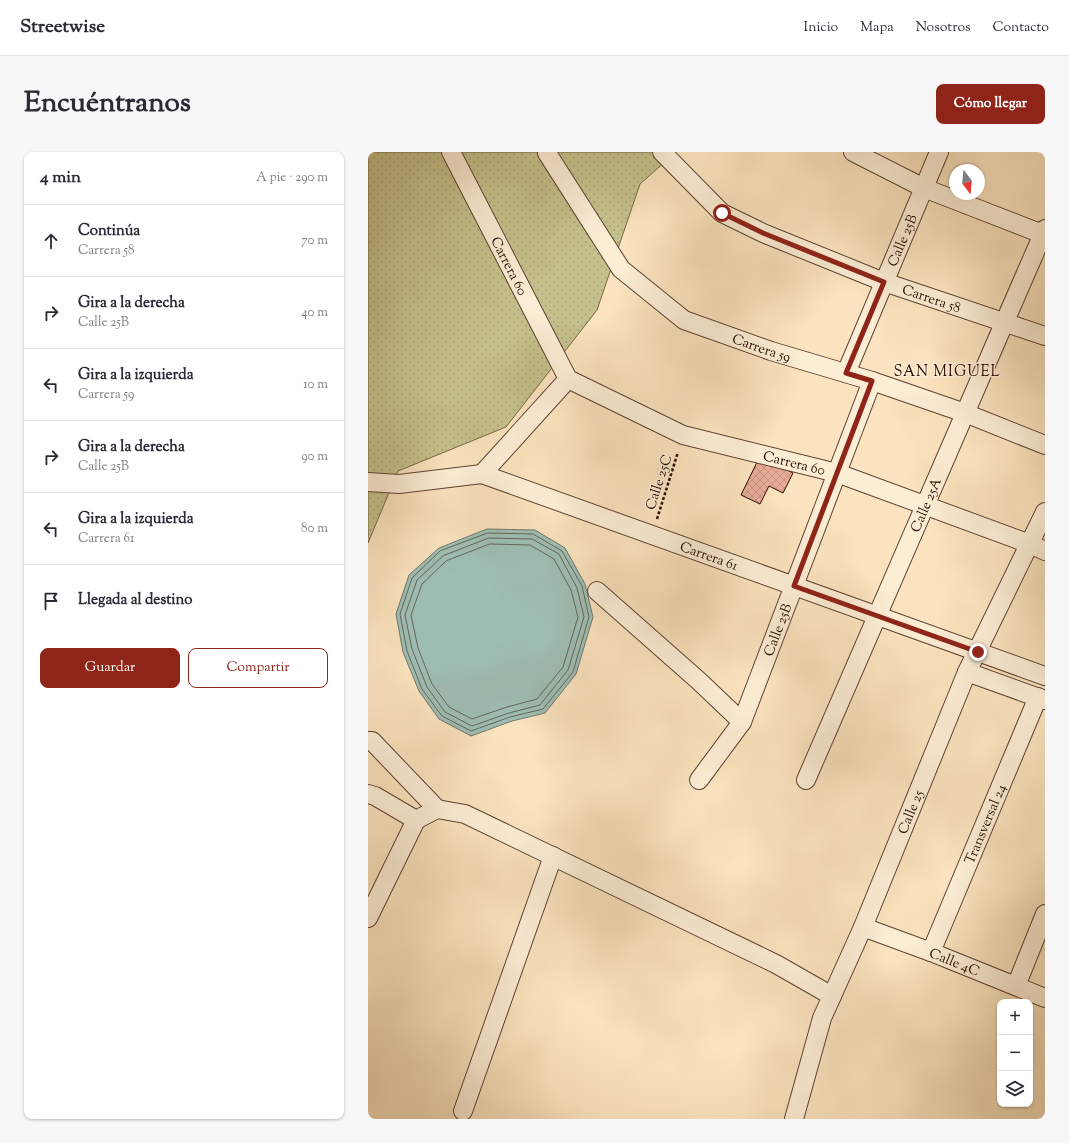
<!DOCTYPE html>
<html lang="es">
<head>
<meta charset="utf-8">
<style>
	:root { --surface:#fff; --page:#f7f7f7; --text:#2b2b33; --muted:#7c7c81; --line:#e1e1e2; --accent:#8f2418 }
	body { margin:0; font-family:"Sorts Mill Goudy",serif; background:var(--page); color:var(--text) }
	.controls { position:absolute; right:12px; bottom:12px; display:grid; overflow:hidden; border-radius:8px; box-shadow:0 1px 3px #0004 }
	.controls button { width:36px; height:36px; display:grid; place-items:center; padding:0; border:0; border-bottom:1px solid var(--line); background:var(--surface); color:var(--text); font:20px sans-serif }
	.compass { position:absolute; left:581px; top:12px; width:36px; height:36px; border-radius:50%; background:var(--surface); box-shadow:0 1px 3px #0004; rotate:164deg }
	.stop { position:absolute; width:12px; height:12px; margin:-9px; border:3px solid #8f2418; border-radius:50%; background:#fff }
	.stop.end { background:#8f2418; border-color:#fff; box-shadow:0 1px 4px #0008 }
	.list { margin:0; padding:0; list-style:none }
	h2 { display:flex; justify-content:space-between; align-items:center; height:52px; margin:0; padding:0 16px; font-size:17px }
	h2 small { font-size:13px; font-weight:400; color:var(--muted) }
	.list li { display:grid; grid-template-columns:26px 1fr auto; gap:12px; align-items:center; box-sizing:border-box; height:72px; padding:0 16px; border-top:1px solid var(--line) }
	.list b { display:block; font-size:15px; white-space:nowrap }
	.list p { margin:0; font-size:13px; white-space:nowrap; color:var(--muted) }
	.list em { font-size:13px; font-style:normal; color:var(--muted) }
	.actions { display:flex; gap:8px; padding:12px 16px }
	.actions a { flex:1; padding:9px 0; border:1px solid var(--accent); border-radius:8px; text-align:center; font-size:14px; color:var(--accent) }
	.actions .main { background:var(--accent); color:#fff }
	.icon { flex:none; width:22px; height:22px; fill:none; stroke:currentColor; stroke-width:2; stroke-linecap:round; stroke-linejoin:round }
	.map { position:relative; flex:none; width:677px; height:967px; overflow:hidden; border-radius:8px }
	header { display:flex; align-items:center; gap:24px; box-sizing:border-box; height:56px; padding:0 20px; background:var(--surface); border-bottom:1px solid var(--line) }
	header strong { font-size:19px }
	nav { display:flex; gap:22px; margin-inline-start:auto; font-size:14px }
	.intro { display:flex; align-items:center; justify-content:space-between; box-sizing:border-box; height:96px; padding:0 24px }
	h1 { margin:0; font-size:28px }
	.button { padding:10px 18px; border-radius:8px; background:var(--accent); color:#fff; font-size:14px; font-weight:700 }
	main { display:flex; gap:24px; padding:0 24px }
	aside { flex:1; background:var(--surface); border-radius:8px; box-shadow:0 1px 3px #0004 }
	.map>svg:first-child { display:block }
	.grass { fill:url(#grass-dots); stroke:#786748 }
	.water { fill:#9ebeb3; stroke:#70776d }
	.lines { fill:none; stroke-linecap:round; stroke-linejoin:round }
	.shore { stroke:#64665b; stroke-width:1 }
	.building { fill:url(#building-cross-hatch); stroke:#2b0d03 }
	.minor-casing { stroke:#5f4232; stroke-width:20 }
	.path { stroke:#2b0d03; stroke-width:2.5; stroke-dasharray:3 2; stroke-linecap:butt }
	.minor { stroke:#fcedd5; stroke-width:18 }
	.route { stroke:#8f2418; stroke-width:5 }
	.labels { text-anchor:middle; stroke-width:3; stroke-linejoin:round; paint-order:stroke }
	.street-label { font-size:14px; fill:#2b0d03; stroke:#fcedd5 }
	.neighbourhood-label { font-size:15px; letter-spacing:1px; fill:#2b0d03; stroke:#fcedd5 }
</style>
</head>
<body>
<header>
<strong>Streetwise</strong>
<nav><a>Inicio</a><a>Mapa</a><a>Nosotros</a><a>Contacto</a></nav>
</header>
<div class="intro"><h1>Encuéntranos</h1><a class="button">Cómo llegar</a></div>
<main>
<aside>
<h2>4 min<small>A pie · 290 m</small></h2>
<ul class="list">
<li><svg class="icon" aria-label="ahead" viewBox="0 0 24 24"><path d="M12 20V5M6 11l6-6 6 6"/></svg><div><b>Continúa</b><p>Carrera 58</p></div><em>70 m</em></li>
<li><svg class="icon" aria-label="right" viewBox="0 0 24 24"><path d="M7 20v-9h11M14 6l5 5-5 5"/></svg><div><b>Gira a la derecha</b><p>Calle 25B</p></div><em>40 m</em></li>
<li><svg class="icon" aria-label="left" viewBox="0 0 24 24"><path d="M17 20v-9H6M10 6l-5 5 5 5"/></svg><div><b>Gira a la izquierda</b><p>Carrera 59</p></div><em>10 m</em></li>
<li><svg class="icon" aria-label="right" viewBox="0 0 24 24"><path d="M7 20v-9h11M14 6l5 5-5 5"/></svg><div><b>Gira a la derecha</b><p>Calle 25B</p></div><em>90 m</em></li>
<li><svg class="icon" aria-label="left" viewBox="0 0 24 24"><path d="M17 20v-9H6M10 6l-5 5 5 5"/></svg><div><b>Gira a la izquierda</b><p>Carrera 61</p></div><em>80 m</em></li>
<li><svg class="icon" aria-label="arrive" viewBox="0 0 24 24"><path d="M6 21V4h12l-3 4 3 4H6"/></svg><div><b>Llegada al destino</b></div></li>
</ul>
<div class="actions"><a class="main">Guardar</a><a>Compartir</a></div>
</aside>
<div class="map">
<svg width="677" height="967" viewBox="0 0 677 967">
	<defs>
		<pattern id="grass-dots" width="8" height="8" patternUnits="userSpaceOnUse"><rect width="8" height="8" fill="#c5c18c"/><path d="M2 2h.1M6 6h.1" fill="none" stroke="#a9a577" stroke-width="1.8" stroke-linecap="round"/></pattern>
		<pattern id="building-cross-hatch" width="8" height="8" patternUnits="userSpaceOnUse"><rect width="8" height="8" fill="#e7ab96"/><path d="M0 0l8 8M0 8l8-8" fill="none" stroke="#c69280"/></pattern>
	</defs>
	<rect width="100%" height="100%" fill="#fae3be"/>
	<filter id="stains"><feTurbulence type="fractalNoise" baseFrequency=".005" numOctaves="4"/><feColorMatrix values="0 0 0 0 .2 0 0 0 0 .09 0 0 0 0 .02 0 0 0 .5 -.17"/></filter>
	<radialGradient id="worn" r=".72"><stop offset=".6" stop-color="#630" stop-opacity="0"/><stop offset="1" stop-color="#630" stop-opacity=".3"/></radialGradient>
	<polygon class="grass" points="0,0 308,0 272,32 229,158 138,275 30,319 0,391"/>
	<polygon class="water" points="119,377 167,378 197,396 217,432 225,465 208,522 177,561 144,569 103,584 71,567 51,539 35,500 28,462 41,423 71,396"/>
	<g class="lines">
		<g class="shore">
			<polygon points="120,381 165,382 194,399 214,434 221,465 205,520 175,557 142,565 103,579 74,564 54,537 39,499 32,462 44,426 72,399"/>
			<polygon points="121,386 164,387 191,402 209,436 216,465 200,518 172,553 141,561 104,574 77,560 59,535 44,497 37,463 49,428 75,404"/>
			<polygon points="122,392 162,393 186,407 203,438 210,465 195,515 169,547 139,555 104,567 81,555 64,532 50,496 43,463 54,432 78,409"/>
		</g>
	</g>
	<polygon class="building" points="392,304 425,321 415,341 401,334 392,352 373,343"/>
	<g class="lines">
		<g class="minor-casing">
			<g id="minor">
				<path id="s1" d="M83,0l117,227 115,56 154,38 193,71 15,7"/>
				<path id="s2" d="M294,0l60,61 41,20 121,49 161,54"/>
				<polyline points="485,0 556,36 677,83"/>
				<path id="s3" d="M179,1l74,116 63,51 87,31 101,30 93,32 80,32"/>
				<path id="s4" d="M478,221l93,-221"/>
				<polyline points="114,322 200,227"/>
				<path id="s5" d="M0,330l31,2 83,-10 563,202"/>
				<polyline points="229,439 331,529 374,570"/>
				<polyline points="599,520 677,548"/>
				<polyline points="0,589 4,589 69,657"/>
				<path id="s6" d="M331,628l43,-58 130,-341"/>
				<path id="s7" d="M438,628l239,-551"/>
				<polyline points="0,642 7,644 48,668 69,657 97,662 408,812 464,844"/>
				<polyline points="0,766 48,668"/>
				<path id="s8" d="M495,775l68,25 114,46"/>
				<path id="s9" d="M563,800l107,-255"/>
				<polyline points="648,834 677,762"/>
				<polyline points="95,959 185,704"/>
				<path id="s10" d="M426,967l28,-101 41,-91 104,-255 78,-160"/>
			</g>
		</g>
		<polyline class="path" points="289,367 310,300"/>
		<use href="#minor" class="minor"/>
	</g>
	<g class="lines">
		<polyline class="route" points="354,61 395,81 516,130 478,221 504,229 426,434 610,500"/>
	</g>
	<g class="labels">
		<g class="street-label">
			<text dy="5" stroke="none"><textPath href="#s4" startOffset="144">Calle 25B</textPath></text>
			<text dy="5" stroke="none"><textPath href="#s1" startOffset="128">Carrera 60</textPath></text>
			<text dy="5" stroke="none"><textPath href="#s2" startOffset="312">Carrera 58</textPath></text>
			<text dy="5" stroke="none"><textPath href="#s3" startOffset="301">Carrera 59</textPath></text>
			<text dy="5" stroke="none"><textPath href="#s1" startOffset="498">Carrera 60</textPath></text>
			<text transform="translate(290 330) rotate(-72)" y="5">Calle 25C</text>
			<text dy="5" stroke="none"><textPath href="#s7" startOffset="300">Calle 25A</textPath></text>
			<text dy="5" stroke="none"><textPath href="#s5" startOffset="356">Carrera 61</textPath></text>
			<text dy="5" stroke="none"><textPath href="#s6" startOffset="171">Calle 25B</textPath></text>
			<text dy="5" stroke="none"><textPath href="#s10" startOffset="329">Calle 25</textPath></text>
			<text dy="5" stroke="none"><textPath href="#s9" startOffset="139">Transversal 24</textPath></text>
			<text dy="5" stroke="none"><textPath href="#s8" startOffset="98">Calle 4C</textPath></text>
		</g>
		<g class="neighbourhood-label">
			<text x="579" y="224">SAN MIGUEL</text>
		</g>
	</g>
	<rect width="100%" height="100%" filter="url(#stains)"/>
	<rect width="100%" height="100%" fill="url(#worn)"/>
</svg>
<div class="controls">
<button>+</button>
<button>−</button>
<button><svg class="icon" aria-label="layers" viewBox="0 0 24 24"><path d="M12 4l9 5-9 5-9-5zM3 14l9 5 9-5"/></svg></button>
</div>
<svg class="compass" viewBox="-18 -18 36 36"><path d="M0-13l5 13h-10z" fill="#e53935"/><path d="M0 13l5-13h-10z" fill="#7c7c81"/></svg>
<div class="stop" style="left:354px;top:61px"></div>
<div class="stop end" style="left:610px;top:500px"></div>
</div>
</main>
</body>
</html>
